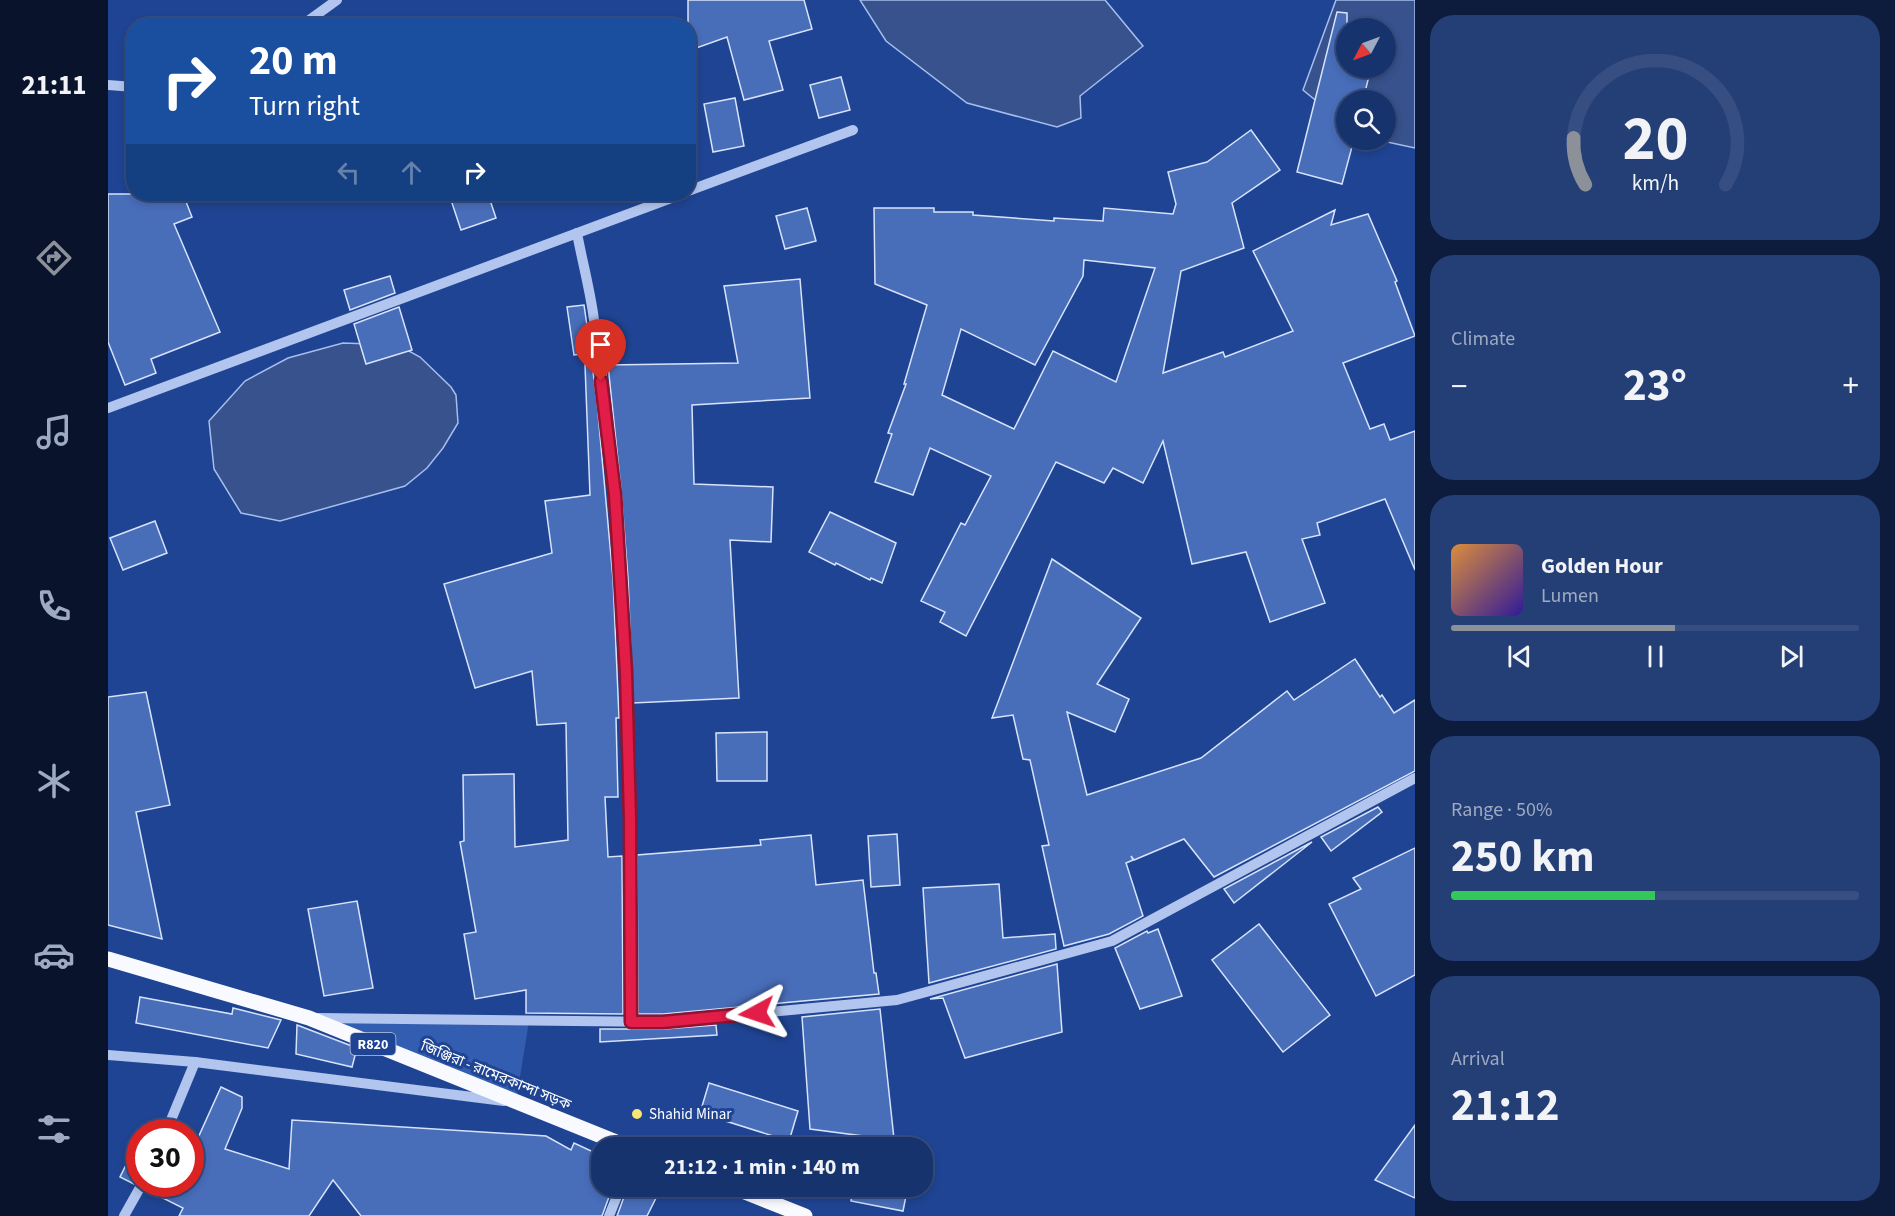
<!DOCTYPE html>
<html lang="en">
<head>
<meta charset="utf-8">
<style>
	body { margin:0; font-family:"Source Sans 3","Noto Sans Bengali",sans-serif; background:#243f76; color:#f1f3f6; height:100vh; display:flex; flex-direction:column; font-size:22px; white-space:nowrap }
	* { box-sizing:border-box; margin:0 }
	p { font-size:20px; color:#9eaac2 }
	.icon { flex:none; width:33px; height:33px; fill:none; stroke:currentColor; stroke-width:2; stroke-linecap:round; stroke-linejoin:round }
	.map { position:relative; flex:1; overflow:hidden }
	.drawer { display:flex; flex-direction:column; gap:15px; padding:15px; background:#0d1c3c; width:480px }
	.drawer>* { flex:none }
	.hud { position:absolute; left:18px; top:18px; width:570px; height:183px; border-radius:24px; box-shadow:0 3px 9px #0003,0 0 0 2px #364e81; background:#1a4fa0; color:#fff; overflow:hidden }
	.needle { width:39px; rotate:229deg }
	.controls { position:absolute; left:1228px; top:18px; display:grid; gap:12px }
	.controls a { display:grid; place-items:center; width:60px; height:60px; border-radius:50%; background:#17336e; box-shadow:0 3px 9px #0003,0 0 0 2px #364e81; font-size:30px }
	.speed { position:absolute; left:18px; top:1119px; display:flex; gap:12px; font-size:30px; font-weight:700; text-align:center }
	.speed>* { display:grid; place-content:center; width:78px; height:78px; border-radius:50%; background:#17336e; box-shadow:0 3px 9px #0003,0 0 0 2px #364e81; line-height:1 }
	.speed .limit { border:9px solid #d22; background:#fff; color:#111 }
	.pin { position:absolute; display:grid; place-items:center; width:51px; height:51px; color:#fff; margin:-62px -26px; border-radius:50% 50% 50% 0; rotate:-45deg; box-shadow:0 0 6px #0007 }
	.pin .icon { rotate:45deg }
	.me { position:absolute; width:66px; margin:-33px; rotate:265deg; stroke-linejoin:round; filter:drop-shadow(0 0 4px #0008) }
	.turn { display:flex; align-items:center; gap:21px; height:126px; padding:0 24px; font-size:27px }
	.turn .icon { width:78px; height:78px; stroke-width:2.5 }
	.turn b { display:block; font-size:42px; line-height:51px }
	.lanes { display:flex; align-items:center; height:57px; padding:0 24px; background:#0003; justify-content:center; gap:30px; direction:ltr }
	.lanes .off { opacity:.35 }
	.big { font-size:45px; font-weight:700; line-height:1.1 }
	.drawer .card { flex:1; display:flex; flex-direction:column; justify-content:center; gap:9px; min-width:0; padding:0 21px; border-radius:24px; background:#243f76 }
	.drawer .dial { align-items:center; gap:0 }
	.dial svg { height:156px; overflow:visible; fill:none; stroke:#364e81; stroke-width:7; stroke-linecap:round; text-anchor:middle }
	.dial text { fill:#f1f3f6; stroke:none }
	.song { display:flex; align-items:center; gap:18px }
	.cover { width:72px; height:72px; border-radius:9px; background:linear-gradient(135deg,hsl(30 70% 55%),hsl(250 70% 35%)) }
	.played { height:6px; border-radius:3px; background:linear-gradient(90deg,#8c9099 55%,#364e81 55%) }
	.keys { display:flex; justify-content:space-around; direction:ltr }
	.heat { display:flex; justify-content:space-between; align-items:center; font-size:33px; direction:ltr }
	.charge { height:9px; border-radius:4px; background:linear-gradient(90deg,#34c759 50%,#364e81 0) }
	.trip { position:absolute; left:483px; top:1137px; width:342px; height:60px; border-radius:24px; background:#17336e; box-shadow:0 3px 9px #0003,0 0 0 2px #364e81; font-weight:700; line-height:60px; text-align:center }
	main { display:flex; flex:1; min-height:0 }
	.menu { display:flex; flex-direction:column; width:108px; justify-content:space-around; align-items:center; background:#09142c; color:#9eaac2 }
	.menu .icon { width:42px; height:42px }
	.menu .selected { color:#8c9099 }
	.menu b { font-size:27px; color:#f1f3f6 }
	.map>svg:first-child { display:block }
</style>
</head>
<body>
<main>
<nav class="menu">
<b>21:11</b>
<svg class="icon selected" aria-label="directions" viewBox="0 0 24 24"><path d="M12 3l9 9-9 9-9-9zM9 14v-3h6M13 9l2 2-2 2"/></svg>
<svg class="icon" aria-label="music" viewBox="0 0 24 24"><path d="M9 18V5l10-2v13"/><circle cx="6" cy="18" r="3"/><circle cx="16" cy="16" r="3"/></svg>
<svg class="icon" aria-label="phone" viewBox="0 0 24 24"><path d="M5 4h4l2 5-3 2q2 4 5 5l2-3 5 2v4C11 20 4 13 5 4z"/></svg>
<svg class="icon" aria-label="climate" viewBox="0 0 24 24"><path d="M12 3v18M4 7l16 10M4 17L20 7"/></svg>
<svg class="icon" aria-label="car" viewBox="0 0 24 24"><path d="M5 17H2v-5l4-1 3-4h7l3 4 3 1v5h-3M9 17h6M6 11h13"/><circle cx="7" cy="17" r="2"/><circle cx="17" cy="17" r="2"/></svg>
<svg class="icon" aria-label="filters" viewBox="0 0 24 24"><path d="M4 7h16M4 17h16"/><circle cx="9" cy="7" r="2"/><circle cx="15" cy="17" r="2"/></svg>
</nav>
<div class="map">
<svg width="1307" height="1216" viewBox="0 0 1307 1216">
	<rect width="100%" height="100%" fill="#1f4493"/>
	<polygon fill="#335db1" points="201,1018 421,1021 408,1102"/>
	<g fill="#37528c" stroke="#a5beef" stroke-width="1.5" fill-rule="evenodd">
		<polygon points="752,0 997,0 1035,46 972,96 973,118 949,127 859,103 778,41"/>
		<path d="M1228 0H1307V148L1270 140H1278V100H1239V126L1195 90ZM1239 28H1278V68H1239Z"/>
		<polygon points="235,343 290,345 312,357 343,387 348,395 350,423 335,448 319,468 297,486 172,521 133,513 106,469 101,421 137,381 180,358"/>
	</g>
	<g fill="#486db9" stroke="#d7e3fa" stroke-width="1.5" fill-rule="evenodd">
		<polygon points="580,0 696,0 704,29 661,41 675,90 636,100 619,37 580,51"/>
		<polygon points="1229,12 1239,13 1239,68 1263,68 1255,100 1239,100 1239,140 1245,140 1245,143 1234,184 1189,172"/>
		<polygon points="733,77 742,110 711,118 702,85"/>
		<polygon points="627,98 636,146 605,152 596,104"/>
		<path d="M1143 130 1172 170 1124 203 1136 248 1073 271 1055 373 1115 352 1117 357 1185 331 1145 251 1227 210 1223 225 1260 214 1289 281 1287 282 1307 336 1235 363 1262 429 1276 424 1282 440 1307 431V570L1277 499 1209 523 1212 535 1194 539 1217 603 1162 622 1138 552 1084 564 1055 441 1035 483 1005 468 996 483 948 462 858 636 832 622 837 612 813 601 853 523 857 525 883 476 822 448 805 495 767 482 784 434 780 433 798 384H796L819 305 767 284 766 208H826V212H865V215L946 221V218L995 221 996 208 1065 214 1068 204 1060 172 1099 162ZM976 260 1047 268 1008 382 945 351 906 429 834 395 853 329 927 365 975 276Z"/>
		<polygon points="0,194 75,194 84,217 66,224 112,332 43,359 48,373 17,385 0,342"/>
		<polygon points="341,194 380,194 388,218 353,230"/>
		<polygon points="699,208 708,241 677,249 668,216"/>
		<polygon points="282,276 287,293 242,310 236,290"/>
		<polygon points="692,279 702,398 584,405 586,484 665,487 663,542 622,540 631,698 525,703 520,578 513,489 500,365 630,363 616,286"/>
		<polygon points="476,305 483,353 466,355 459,307"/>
		<polygon points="291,307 304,350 258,364 246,324"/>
		<polygon points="477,365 484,365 489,402 505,579 511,718 508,718 510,797 497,797 500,857 514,856 515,1014 418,1013 418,990 367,999 356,934 368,932 352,842 356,841 355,775 406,774 407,847 460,840 458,723 429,725 424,671 367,688 336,584 444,553 437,501 482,495"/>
		<polygon points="722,512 788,543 774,583 763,578 762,580 728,563 727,565 701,552"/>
		<polygon points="47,521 59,553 15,570 2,538"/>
		<polygon points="944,559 1033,618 989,684 1021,699 1007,732 959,712 979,795 1093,758 1179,691 1186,700 1247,659 1272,697 1274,695 1286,713 1307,700 1307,771 1106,877 1076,839 1026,860 1023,856 1025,860 1018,863 1035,916 1001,934 956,946 934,846 941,845 922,760 915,759 905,715 884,718"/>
		<polygon points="38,692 62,805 28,812 54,939 0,925 0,697"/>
		<polygon points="659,732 659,781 609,781 608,733"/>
		<polygon points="1270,807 1274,812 1223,851 1213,837"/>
		<polygon points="789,834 792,885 763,887 760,836"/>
		<polygon points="703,835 708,885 755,880 766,973 768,973 771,994 555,1014 530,1014 529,855 653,845 652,840"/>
		<polygon points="1204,842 1126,903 1116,889"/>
		<polygon points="1307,848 1307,975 1268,996 1221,904 1253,889 1245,878"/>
		<polygon points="891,884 895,938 947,934 948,949 821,983 815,888"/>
		<polygon points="249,901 265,988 216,996 200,909"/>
		<polygon points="1151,924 1222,1015 1175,1052 1104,960"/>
		<polygon points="1050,929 1074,996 1032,1009 1007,948 1039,931 1040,933"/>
		<polygon points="949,964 954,1032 857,1058 835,998 822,999"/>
		<polygon points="32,997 124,1014 125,1008 173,1020 160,1048 28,1023"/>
		<polygon points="772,1009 787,1148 753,1148 755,1136 702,1129 694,1017"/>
		<polygon points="189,1025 249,1048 244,1067 188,1054"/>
		<polygon points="608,1025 609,1035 492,1042 492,1029 556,1029"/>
		<polygon points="601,1083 690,1111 681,1141 592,1113"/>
		<polygon points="113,1087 134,1097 134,1108 117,1149 181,1169 184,1120 438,1136 463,1150 466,1143 494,1156 494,1186 505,1186 494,1216 253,1216 225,1180 201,1216 71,1216 75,1208 39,1190 41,1184 82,1184 82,1138 89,1140"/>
		<polygon points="1307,1125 1307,1198 1267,1180"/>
		<polygon points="32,1133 32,1177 26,1184 12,1177 28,1145"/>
		<polygon points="520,1186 554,1186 539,1216 509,1216"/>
		<polygon points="745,1186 800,1186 795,1211 743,1201"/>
	</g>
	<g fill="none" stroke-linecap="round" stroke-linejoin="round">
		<g stroke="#b1c5ee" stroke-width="10">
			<polyline points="193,26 229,0"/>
			<polyline points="0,85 26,87"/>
			<polyline points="580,191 745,130"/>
			<path d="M469 233C474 260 481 286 485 313 521 548 521 785 523 1022"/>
			<polyline points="0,408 574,194"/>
			<polyline points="210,1018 555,1022 789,1000 1004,941 1307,778"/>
			<polyline points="0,1055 87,1062 396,1101"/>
			<polyline points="58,1132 87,1062"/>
			<polyline points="16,1216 34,1184"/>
			<polyline points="501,1216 513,1186"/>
		</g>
		<g stroke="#f8faff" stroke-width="15">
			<polyline points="0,959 201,1018 523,1148"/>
			<polyline points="622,1186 697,1216"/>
		</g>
	</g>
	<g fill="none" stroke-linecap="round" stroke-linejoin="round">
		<defs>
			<polyline id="route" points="493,381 507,495 518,672 522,818 523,1022 555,1022 649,1013"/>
		</defs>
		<use href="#route" stroke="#92132f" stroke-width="15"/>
		<use href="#route" stroke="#e11d48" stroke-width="10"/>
	</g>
	<circle fill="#fce572" stroke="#1f4493" stroke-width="2" cx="529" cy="1114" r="6"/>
	<g text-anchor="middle" stroke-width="6" stroke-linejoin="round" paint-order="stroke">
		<rect fill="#1f4493" stroke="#bcc7df" stroke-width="1.5" x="242.5" y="1033" width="45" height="22" rx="4.5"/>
		<g font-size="14" font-weight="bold" fill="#fff">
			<text x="265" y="1049">R820</text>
		</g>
		<g font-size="15" fill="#fff" stroke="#1f4493">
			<text transform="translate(388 1075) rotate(22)" y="5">জিঞ্জিরা - রামেরকান্দা সড়ক</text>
		</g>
		<g font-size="15" fill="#fff" stroke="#1f4493" text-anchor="start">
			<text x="541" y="1119">Shahid Minar</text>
		</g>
	</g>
</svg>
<div class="controls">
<a><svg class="needle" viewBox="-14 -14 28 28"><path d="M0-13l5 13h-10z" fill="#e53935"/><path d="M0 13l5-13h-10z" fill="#9eaac2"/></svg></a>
<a><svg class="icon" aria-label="search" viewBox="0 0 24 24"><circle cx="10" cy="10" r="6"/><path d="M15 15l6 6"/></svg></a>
</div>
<div class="speed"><div class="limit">30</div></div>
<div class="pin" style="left:493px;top:381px;background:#d93025"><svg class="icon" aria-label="arrive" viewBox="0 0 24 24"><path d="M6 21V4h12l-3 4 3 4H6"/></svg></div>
<svg class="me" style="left:649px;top:1013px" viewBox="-20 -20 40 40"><path d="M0-17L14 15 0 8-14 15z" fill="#e11d48" stroke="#fff" stroke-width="4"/></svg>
<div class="trip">21:12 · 1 min · 140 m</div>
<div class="hud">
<div class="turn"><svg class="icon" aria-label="right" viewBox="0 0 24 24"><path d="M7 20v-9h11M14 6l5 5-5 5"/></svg><div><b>20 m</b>Turn right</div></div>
<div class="lanes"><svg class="icon off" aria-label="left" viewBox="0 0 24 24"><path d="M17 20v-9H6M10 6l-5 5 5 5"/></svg><svg class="icon off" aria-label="ahead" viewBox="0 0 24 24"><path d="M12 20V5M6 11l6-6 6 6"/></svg><svg class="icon" aria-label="right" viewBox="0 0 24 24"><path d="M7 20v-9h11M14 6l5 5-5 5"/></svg></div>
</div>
</div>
<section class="drawer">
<div class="card dial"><svg viewBox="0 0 100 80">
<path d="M14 69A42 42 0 1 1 86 69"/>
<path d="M14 69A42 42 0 0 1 8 45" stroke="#8c9099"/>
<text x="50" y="56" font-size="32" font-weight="700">20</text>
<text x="50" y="72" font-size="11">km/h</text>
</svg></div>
<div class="card"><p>Climate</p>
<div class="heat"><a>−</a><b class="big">23°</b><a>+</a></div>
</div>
<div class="card">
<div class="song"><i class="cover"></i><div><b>Golden Hour</b><p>Lumen</p></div></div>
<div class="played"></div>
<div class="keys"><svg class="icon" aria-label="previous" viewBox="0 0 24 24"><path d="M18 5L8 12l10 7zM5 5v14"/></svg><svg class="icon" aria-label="pause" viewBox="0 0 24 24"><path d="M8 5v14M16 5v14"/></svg><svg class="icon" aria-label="next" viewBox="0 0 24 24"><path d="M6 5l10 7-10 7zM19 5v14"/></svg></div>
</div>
<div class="card"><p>Range · 50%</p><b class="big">250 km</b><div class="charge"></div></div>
<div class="card"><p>Arrival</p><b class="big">21:12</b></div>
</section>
</main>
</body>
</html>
